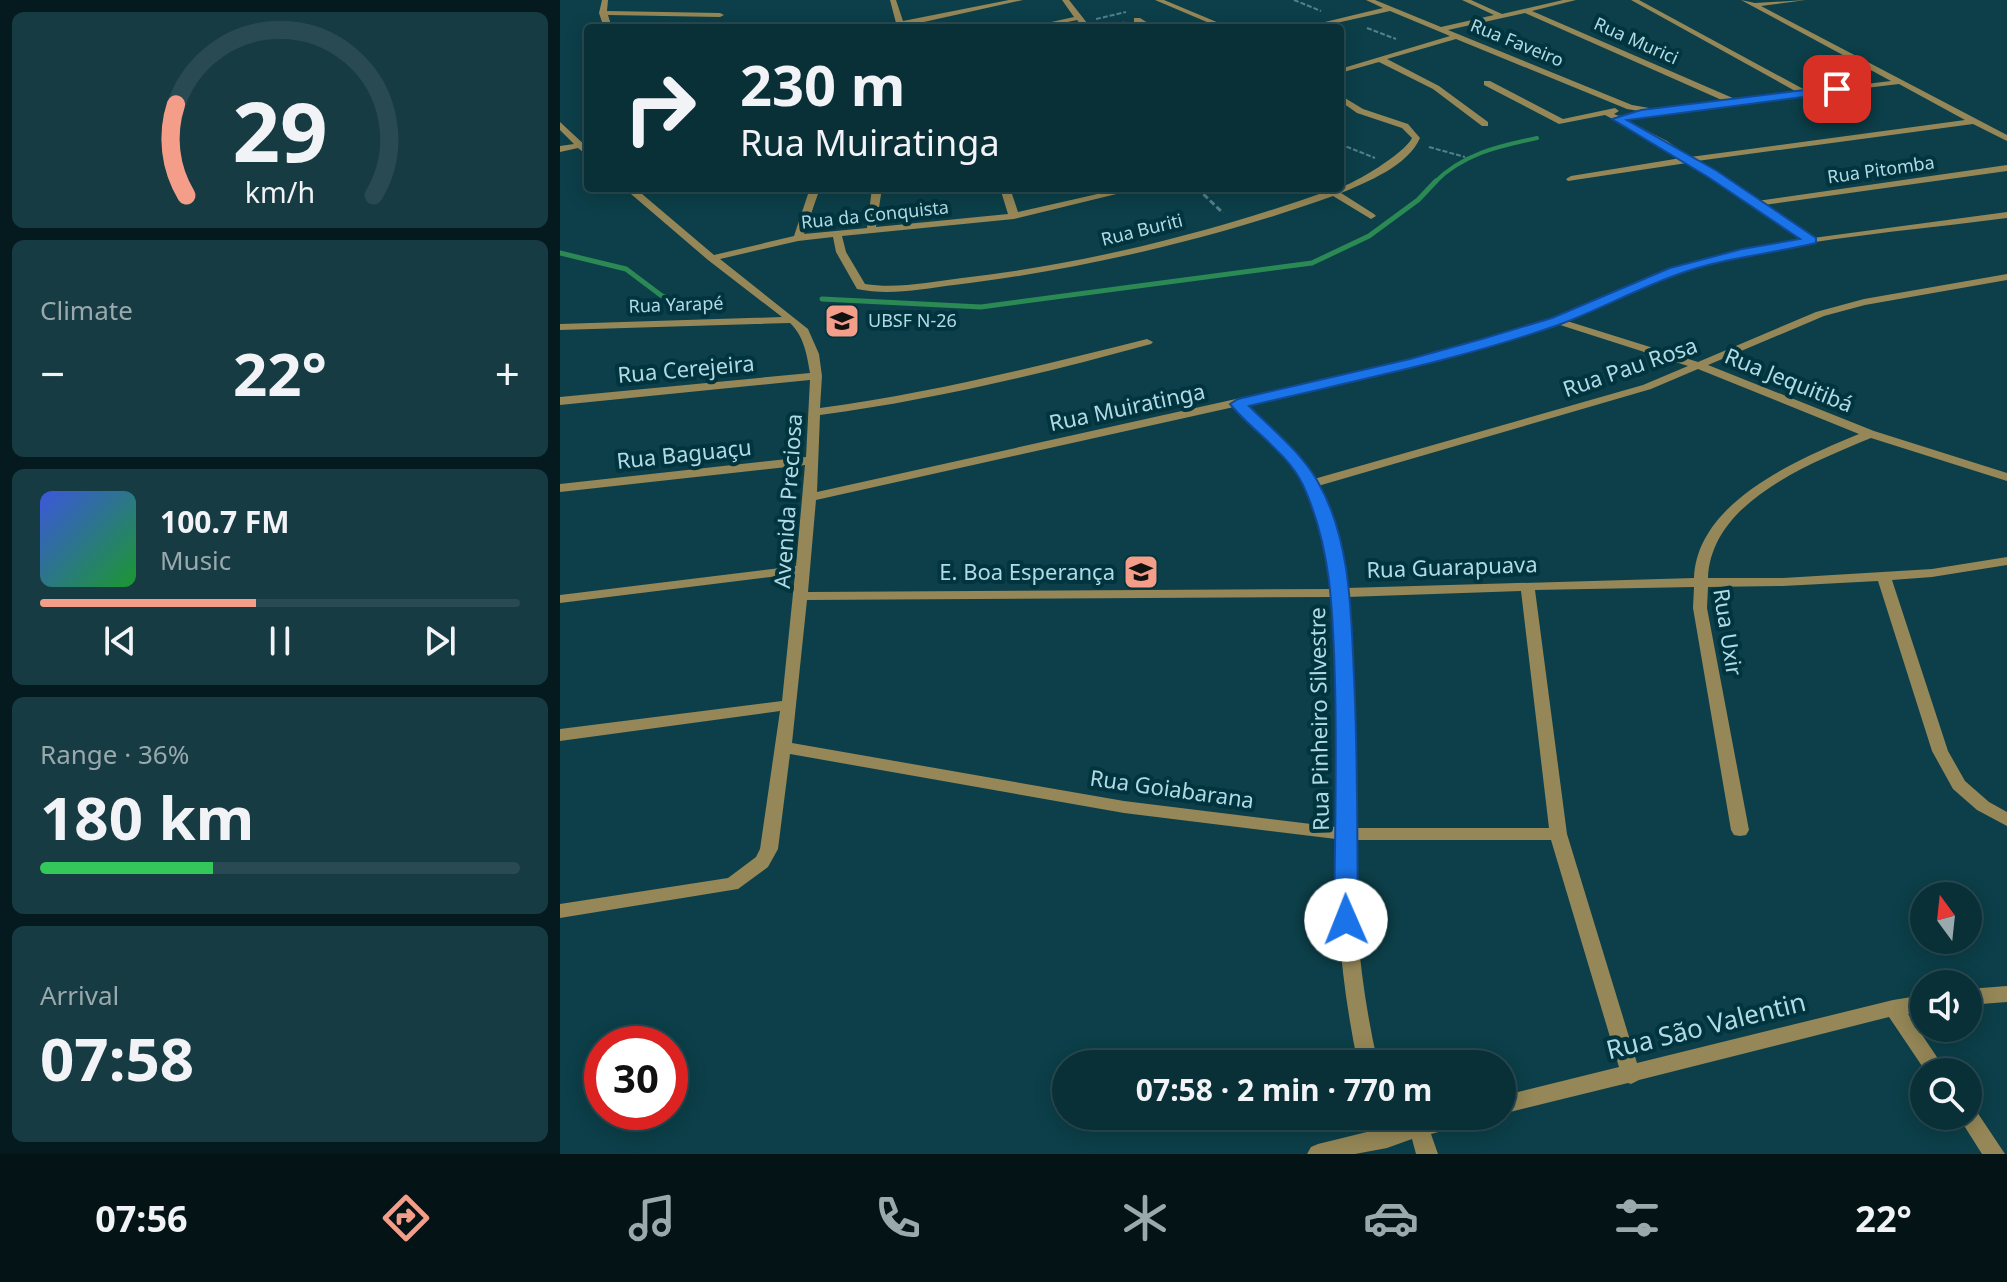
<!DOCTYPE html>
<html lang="en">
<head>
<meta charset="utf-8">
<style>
	body { margin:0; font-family:"Noto Sans",sans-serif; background:#173b42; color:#f1f3f6; height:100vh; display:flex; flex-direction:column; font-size:30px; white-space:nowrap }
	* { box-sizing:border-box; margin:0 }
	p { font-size:26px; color:#99a9ad }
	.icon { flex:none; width:44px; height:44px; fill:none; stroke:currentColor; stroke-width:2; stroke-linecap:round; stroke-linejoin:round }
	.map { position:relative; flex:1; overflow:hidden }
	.side { display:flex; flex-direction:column; gap:12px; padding:12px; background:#051a1e; width:560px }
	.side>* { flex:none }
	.hud { position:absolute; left:24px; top:24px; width:760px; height:168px; border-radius:8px; box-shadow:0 4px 20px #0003,0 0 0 2px #294a52; background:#092f37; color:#f1f3f6; overflow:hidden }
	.needle { width:52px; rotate:345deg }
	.buttons { position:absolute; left:1350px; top:882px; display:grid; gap:16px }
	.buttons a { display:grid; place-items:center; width:72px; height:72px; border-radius:50%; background:#092f37; box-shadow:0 4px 20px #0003,0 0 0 2px #294a52; font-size:40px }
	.speed { position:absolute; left:24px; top:1026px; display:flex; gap:16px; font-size:40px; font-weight:700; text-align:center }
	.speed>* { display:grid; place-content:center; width:104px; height:104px; border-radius:50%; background:#092f37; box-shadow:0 4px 20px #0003,0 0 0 2px #294a52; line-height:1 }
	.speed .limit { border:12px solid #d22; background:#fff; color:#111 }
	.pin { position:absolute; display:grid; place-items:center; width:68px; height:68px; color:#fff; margin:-34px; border-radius:16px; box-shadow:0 4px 12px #0006 }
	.me { position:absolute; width:88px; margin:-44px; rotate:359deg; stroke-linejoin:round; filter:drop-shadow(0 0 6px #0008) }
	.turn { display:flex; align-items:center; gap:28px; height:168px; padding:0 24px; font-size:36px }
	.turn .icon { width:104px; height:104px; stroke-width:2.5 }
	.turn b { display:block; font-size:56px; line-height:68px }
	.big { font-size:60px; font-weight:700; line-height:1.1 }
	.side .tile { flex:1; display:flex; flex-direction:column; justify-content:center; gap:12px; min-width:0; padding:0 28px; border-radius:12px; background:#173b42 }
	.side .dial { align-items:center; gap:0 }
	.dial svg { height:208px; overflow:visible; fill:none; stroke:#294a52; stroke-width:7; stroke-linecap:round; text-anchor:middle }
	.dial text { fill:#f1f3f6; stroke:none }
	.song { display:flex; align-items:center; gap:24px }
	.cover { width:96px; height:96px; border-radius:12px; background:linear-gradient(135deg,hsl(230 70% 55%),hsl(130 70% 35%)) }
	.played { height:8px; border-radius:4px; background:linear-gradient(90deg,#f49e89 45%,#294a52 45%) }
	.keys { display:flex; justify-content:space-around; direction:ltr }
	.heat { display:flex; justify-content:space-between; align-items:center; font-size:44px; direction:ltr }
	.charge { height:12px; border-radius:6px; background:linear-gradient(90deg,#34c759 36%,#294a52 0) }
	.trip { position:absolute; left:492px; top:1050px; width:464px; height:80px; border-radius:40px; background:#092f37; box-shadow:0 4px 20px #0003,0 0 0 2px #294a52; font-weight:700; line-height:80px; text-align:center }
	.menu { display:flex; height:128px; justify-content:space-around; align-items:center; background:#041316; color:#99a9ad }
	.menu .icon { width:56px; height:56px }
	.menu .active { color:#f49e89 }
	.menu b { font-size:36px; color:#f1f3f6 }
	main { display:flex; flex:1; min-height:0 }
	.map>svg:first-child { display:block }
</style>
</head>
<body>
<main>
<section class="side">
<div class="tile dial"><svg viewBox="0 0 100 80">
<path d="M14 69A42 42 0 1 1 86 69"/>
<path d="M14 69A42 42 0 0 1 10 34" stroke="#f49e89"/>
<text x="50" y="56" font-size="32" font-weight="700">29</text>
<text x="50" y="72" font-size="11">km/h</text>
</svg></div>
<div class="tile"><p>Climate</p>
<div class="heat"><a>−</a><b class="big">22°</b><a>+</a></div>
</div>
<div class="tile">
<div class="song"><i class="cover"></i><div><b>100.7 FM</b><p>Music</p></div></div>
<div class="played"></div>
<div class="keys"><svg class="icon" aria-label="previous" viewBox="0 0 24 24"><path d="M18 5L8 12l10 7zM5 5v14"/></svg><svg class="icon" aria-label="pause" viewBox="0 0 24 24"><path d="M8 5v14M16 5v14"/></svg><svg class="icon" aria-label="next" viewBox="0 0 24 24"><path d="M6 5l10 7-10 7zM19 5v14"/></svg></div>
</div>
<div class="tile"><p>Range · 36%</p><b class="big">180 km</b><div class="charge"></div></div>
<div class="tile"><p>Arrival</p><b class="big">07:58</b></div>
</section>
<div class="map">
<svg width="1447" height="1154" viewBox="0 0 1447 1154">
	<rect width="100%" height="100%" fill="#0c3f49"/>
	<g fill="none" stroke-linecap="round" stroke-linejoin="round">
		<path stroke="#2b8954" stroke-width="4" d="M874 183C902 154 939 146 977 138"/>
		<g stroke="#2b8954" stroke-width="5">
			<polyline points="0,253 66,269 102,296 132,304"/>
			<polyline points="262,299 421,307 752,263 809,236 858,200 876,181"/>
		</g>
		<g stroke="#52818b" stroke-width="2" stroke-dasharray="5 2" stroke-linecap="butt">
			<polyline points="734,0 761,11"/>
			<polyline points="536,19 566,12"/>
			<polyline points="539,28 566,22"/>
			<polyline points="807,28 836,39"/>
			<polyline points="780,144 815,158"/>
			<polyline points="869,147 905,157"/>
		</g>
		<polyline stroke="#52818b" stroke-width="3" stroke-dasharray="6 3" stroke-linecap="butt" points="637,188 663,213"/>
		<g fill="#958757" fill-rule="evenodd">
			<polygon points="42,0 48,0 47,11 160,13 164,15 160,17 48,15 52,28 44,28 39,13"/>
			<polygon points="330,0 336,0 343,21 449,0 463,0 337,28 325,28 336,23"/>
			<polygon points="502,0 509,0 531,28 523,28 517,20 479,28 464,28 514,17"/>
			<polygon points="595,0 604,0 671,28 661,28"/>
			<path d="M806 0H815L881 27 934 15 902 0H911L942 14 1003 0H1016L972 11 1175 99 1237 92 1071 0H1079L1247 91 1331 81 1181 0 1195 3 1246 0 1201 6 1447 135V141L1413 124 1137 161 1197 201 1447 165V171L1204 205 1253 238 1447 212V218C1334 233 1211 240 1102 278 1070 289 1038 307 1007 321L1138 362 1256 312 1304 299 1447 274V280L1305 305 1264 316 1148 365 1314 431 1447 473V481L1311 438C1251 463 1151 501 1148 578H1223L1372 569 1447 557V565L1372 577 1332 580 1388 751 1405 781 1429 802 1447 812V826L1417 810 1393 789 1372 751 1318 581 1223 586 1148 587 1147 608 1189 830 1186 835 1180 836 1174 835 1171 830 1133 608 1134 587 975 590 1007 834 1077 1063 1333 1000 1364 995V1011L1348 1014 1387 1072H1366L1329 1017 1079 1080 1071 1084 1068 1083 942 1114V1096L1059 1067 991 840H794C794 916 801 990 818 1064H798C782 989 776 916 776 839L564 813 230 754 218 849 208 867 178 889 0 918V904L168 878 196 857 200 849 220 711 0 741V729L222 701 235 574 0 603V595L236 566 245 465 0 492V484L246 457 250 380 0 405V397L250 373C247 355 244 336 230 323L0 330V324L222 317 148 260 64 188H75L154 255 234 236 250 188H260L244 234 307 228 312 188H322L316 227 448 214 440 188H450L458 212 564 188H581L454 219 282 236 286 252 305 284C337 289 370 282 402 278 525 264 648 233 765 192L767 188C771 188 775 189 779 188 795 183 844 154 852 138L842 128 797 113 780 101V95L803 109 848 124 860 138C848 166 807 182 781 193L814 214 816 216 811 219 773 196C654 239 519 270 394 285 362 289 329 296 297 289L276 252 273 237 238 241 160 259 248 329 259 354 262 376 260 408C371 393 479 366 587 339L593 342 591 344C482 374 372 400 260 415L257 492 852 360 993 319 1094 274 1182 250 1242 240 1127 163 1008 181 1006 179 1011 176 1121 158 1101 145 1045 115 999 124 924 85V81H930L1003 119 1055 108 1059 111 1054 114 1059 116 1079 111 1067 109 896 39 827 59 879 86 928 122V126H922L873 89 819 62 780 73V69L890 36 830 11 754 28H740L823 8ZM965 13 1164 101 1095 109 1072 105 888 30ZM1339 84 1405 120 1130 157 1107 141 1066 120 1081 115ZM997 324 1128 366 1083 385 754 479 732 448 685 404 858 365ZM1138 369 1299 434C1239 459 1137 501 1134 578L786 588 774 529 758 486 1091 389ZM674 407C694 424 715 442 732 464 758 499 767 546 772 589L248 592 256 500ZM961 591 989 828H793V719L787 597ZM773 597 777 719 776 827 564 801 232 743 247 600Z"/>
			<polygon points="574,18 580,18 596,28 587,28 574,22"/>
			<polygon points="0,122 28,148 28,156 18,148 0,152 0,146 14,144 0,130"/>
			<polygon points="1447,986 1447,1002 1408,1005 1408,989"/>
			<polygon points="1408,1107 1415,1109 1445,1154 1422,1154 1398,1116 1408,1116"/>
			<polygon points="812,1116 832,1116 834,1125 869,1116 915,1116 912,1123 871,1134 878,1154 856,1154 852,1139 827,1148 795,1154 747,1154 751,1147 758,1144 815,1130"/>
		</g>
	</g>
	<path fill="#1a73e8" stroke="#114b97" stroke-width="2" d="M1277 86 1282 89 1280 92 1067 120 1157 171 1256 238V243C1210 254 1163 258 1119 274 1079 288 1041 309 1001 324 900 360 793 381 689 406 713 430 741 452 758 482 791 540 791 612 794 677 798 758 797 839 798 920L794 926 786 929 778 926 774 920C775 841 777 761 775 682 773 615 772 548 743 485 727 452 693 432 670 404L678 399 850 359 922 339 992 318 1110 268 1182 249 1240 239 1148 177 1052 119 1081 110Z"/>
	<defs>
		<symbol id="school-square" viewBox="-11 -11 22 22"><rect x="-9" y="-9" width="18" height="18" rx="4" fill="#f49e89" stroke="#00343e"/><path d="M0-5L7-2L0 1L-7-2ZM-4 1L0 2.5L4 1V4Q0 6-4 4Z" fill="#111"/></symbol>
	</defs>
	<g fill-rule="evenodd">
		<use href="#school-square" x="262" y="301" width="40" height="40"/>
		<use href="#school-square" x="561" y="552" width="40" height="40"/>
	</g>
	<g text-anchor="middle" stroke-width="8" stroke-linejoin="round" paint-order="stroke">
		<g font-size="18" fill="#b2dae4" stroke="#00343e">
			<text transform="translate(1076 41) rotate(24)" y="6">Rua Murici</text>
			<text transform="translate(957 43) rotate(22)" y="6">Rua Faveiro</text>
			<text transform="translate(1321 170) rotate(-8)" y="6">Rua Pitomba</text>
			<text transform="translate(315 215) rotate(-6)" y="6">Rua da Conquista</text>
			<text transform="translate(582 230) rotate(-14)" y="6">Rua Buriti</text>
			<text transform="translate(116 305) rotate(-2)" y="6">Rua Yarapé</text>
		</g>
		<g font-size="18" fill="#b2dae4" stroke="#00343e" text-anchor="start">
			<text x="308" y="327">UBSF N-26</text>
		</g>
		<g font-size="22" fill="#b2dae4" stroke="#00343e">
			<text transform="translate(1070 367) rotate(-19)" y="8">Rua Pau Rosa</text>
			<text transform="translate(126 369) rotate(-5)" y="8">Rua Cerejeira</text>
			<text transform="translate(1229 380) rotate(22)" y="8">Rua Jequitibá</text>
			<text transform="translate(567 407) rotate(-12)" y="8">Rua Muiratinga</text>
			<text transform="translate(124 454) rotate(-6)" y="8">Rua Baguaçu</text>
			<text transform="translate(228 501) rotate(-86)" y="8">Avenida Preciosa</text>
			<text transform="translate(892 567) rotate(-2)" y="8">Rua Guarapuava</text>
			<text transform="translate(1168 632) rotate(81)" y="8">Rua Uxir</text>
			<text transform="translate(759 719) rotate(-91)" y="8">Rua Pinheiro Silvestre</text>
			<text transform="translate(612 789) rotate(8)" y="8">Rua Goiabarana</text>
		</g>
		<g font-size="22" fill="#b2dae4" stroke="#00343e" text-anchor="end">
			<text x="555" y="580">E. Boa Esperança</text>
		</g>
		<g font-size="26" fill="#b2dae4" stroke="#00343e">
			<text transform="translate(1146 1026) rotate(-14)" y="9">Rua São Valentin</text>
		</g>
	</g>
</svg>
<div class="buttons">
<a><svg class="needle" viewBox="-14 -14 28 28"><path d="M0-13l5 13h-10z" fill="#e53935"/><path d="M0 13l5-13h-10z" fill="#99a9ad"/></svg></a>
<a><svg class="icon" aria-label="sound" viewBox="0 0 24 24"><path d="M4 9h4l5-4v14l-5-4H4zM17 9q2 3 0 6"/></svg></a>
<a><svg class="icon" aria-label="search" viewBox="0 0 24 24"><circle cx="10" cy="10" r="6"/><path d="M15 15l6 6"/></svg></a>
</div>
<div class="speed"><div class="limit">30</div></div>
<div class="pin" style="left:1277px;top:89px;background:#d93025"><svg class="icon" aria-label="arrive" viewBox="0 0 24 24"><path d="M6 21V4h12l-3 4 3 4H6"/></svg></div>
<svg class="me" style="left:786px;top:920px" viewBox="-20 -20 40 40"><circle r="19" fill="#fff"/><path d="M0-13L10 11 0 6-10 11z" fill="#1a73e8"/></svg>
<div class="trip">07:58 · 2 min · 770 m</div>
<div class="hud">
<div class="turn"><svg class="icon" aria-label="right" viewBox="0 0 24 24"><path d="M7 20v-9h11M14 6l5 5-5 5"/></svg><div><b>230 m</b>Rua Muiratinga</div></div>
</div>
</div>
</main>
<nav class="menu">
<b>07:56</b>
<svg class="icon active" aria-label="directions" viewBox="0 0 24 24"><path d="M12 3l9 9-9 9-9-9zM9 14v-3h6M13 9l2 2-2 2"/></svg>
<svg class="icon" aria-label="music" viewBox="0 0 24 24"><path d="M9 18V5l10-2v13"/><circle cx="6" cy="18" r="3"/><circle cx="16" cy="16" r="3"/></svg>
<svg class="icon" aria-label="phone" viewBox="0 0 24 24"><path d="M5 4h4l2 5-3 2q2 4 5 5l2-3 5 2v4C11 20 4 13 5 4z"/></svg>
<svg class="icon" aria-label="climate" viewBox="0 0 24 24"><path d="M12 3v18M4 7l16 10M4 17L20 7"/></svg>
<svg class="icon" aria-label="car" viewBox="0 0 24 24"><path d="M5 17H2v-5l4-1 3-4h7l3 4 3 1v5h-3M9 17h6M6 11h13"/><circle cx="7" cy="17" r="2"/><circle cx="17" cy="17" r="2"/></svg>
<svg class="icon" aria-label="filters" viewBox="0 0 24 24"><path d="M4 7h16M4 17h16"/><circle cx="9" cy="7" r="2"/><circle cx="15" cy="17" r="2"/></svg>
<b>22°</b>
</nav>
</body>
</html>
